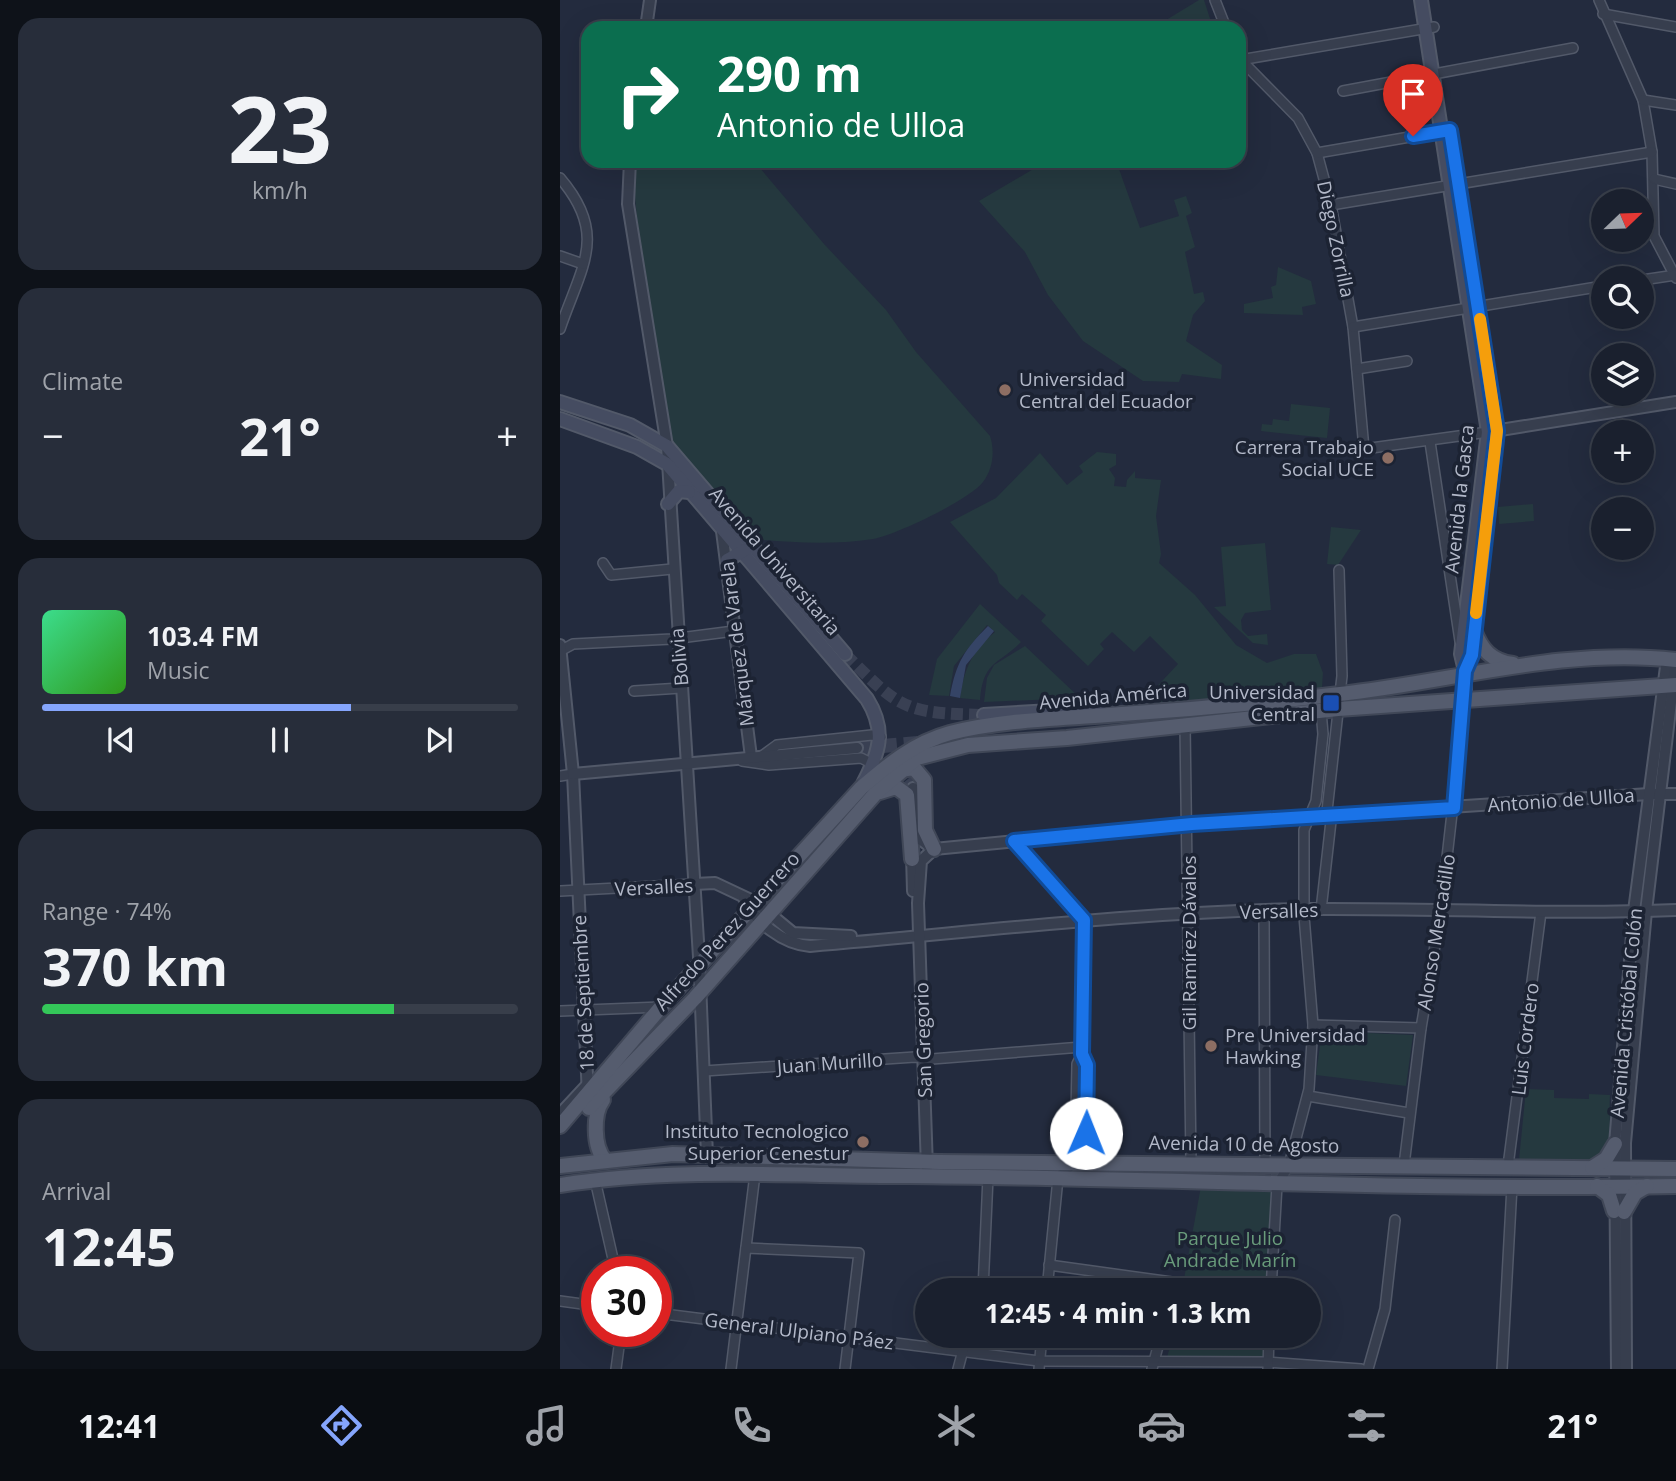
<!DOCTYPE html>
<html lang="en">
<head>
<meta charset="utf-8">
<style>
	body { margin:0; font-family:"Open Sans",sans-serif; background:#272d3a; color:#f1f3f6; height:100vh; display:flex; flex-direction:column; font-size:26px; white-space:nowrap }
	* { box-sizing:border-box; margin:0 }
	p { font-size:23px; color:#9fa3aa }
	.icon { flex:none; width:38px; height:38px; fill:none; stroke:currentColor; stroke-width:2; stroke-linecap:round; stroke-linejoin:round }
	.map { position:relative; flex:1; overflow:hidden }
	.drawer { display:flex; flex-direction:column; gap:18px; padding:18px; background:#0e1219; width:560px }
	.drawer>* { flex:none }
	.hud { position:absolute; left:21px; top:21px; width:665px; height:147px; border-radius:21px; box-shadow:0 7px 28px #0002,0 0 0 2px #383e4a; background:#0b6e4f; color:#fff; overflow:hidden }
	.needle { width:46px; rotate:67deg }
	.buttons { position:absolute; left:1031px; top:189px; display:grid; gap:14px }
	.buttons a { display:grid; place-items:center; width:63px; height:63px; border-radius:50%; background:#1a202e; box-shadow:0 7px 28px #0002,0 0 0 2px #383e4a; font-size:35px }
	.speed { position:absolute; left:21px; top:1256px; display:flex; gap:14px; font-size:35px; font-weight:700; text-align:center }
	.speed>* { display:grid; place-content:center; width:91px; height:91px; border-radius:50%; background:#1a202e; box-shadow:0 7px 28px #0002,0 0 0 2px #383e4a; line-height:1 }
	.speed .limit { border:10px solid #d22; background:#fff; color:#111 }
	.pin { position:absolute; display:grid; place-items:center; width:60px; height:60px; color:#fff; margin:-72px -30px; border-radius:50% 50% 50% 0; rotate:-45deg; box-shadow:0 0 7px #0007 }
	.pin .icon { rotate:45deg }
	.me { position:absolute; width:77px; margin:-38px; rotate:1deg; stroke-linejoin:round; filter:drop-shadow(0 0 5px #0008) }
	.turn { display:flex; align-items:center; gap:24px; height:147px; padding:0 21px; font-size:32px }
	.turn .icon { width:91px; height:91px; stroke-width:2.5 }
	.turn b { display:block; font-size:49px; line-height:60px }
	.big { font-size:52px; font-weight:700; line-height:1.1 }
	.drawer .widget { flex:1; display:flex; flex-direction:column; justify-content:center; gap:10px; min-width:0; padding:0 24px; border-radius:21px; background:#272d3a }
	.drawer .dial { align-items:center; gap:0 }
	.dial b { font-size:91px; line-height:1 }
	.song { display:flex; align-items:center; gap:21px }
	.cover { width:84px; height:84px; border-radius:10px; background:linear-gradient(135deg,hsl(150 70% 55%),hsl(110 70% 35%)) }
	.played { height:7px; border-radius:4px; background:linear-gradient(90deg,#85a5fc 65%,#383e4a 65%) }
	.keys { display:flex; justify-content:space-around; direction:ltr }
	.heat { display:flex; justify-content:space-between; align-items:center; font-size:38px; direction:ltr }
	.charge { height:10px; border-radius:5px; background:linear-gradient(90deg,#34c759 74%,#383e4a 0) }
	.trip { position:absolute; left:355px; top:1278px; width:406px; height:70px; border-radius:35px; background:#1a202e; box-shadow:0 7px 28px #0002,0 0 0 2px #383e4a; font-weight:700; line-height:70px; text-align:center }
	.tab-bar { display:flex; height:112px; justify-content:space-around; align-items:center; background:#0a0d12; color:#9fa3aa }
	.tab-bar .icon { width:49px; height:49px }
	.tab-bar .on { color:#85a5fc }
	.tab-bar b { font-size:32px; color:#f1f3f6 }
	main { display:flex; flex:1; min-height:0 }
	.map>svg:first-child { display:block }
</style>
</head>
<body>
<main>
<section class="drawer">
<div class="widget dial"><b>23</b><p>km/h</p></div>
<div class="widget"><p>Climate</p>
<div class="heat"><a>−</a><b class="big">21°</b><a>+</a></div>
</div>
<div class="widget">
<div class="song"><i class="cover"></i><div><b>103.4 FM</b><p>Music</p></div></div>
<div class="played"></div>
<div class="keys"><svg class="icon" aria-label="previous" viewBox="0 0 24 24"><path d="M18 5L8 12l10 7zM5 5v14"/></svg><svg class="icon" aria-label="pause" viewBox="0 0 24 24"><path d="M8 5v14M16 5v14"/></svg><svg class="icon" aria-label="next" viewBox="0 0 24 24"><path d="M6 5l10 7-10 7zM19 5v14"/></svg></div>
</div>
<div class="widget"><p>Range · 74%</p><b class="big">370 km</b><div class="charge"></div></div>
<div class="widget"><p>Arrival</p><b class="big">12:45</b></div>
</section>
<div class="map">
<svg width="1116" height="1369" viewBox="0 0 1116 1369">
	<rect width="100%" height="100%" fill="#232b3e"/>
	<g fill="#25393f">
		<polygon points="639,0 644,0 653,28 593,28"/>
		<path d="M72 161H194L264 244 326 310 356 352 430 436C435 451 433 469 423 482 409 500 336 535 313 539 273 545 233 543 193 539L117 450 109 434 77 219Z"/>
		<polygon points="487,161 549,161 547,168 559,169 580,228 619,216 614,200 626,196 632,213 626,216 635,247 625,252 634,294 643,292 645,301 633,315 626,341 662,365 661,379 622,374 619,382 583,381 523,341 488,295 465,252 419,201"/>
		<polygon points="718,267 751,281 756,304 742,307 743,315 684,313 684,304 713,298 711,287 716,285"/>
		<polygon points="731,404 770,408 767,438 701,431 702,424 712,425 713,419 729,421"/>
		<polygon points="537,452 556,454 556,465 549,469 555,478 554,486 566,487 567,480 575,471 575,478 601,480 596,516 601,554 599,563 635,595 676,645 707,663 734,654 756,654 763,673 762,687 705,697 602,705 589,695 618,664 590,636 574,652 552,632 540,644 544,649 528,666 481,621 486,615 462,594 457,600 439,583 437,575 390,522 436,498 480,453 507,485 523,472 519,466"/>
		<polygon points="973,504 974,521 939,524 938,507"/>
		<polygon points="771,527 801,530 778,565 767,564"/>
		<polygon points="705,543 711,610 685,613 681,620 682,630 688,636 707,634 708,645 693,643 654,607 666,606 661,547"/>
		<path d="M420 604 461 642C438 665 423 661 420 700L400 698C404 669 412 651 435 632L427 625 394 666 389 696 369 695 377 659Z"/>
		<polygon points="465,646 520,698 424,702 427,678 434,665"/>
		<polygon points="762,1031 853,1035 846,1086 756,1075"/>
		<path d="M966 1089 994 1090V1098L1029 1099V1094L1050 1095C1049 1109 1051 1126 1049 1140 1043 1173 984 1161 959 1160Z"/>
		<polygon points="641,1186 712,1191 707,1290 622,1290"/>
		<polygon points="614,1335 704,1335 703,1362 607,1357"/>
	</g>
	<path fill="#354466" d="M428 626 434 631 406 665 400 698 390 696C396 663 404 650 428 626Z"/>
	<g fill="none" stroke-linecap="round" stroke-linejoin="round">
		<polyline stroke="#394053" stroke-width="10" stroke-dasharray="10 5" stroke-linecap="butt" points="297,748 336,768 353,788"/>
		<path stroke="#394053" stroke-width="12" stroke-dasharray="12 6" stroke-linecap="butt" d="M285 654C341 710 345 713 424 715"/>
		<polyline stroke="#394053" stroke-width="14" stroke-dasharray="14 7" stroke-linecap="butt" points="302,748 422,737"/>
		<defs>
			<g id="minor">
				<polyline points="655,0 666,28"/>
				<polyline points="1039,0 1083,100 1092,152 1094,236 1116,278"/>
				<polyline points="1043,14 1116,27"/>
				<polyline points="679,58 738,118 757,153 771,205 793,327 804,449 928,432"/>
				<polyline points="680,60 874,27"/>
				<polyline points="783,91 1013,48"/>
				<polyline points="1083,100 1116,105"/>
				<polyline points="757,153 890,130"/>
				<path d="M0 178C49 235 21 267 0 329"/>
				<polyline points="1094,179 1116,184"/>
				<polyline points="771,205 1092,152"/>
				<polyline points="0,256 23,264"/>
				<polyline points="1082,280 1116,275"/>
				<polyline points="793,327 1043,286"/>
				<polyline points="797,369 847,361"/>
				<polyline points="870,442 900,641"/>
				<polyline points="43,563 51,575 112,569"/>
				<polyline points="2,650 13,644 112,639 174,631"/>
				<polyline points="74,691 121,688"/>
				<polyline points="625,725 631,1162"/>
				<polyline points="202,756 217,745 312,735 321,737"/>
				<polyline points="182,761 209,765 301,758 309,762 310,769"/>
				<polyline points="0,776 13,774"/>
				<polyline points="454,841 522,916 525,925 522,1054 517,1064 515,1162 498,1178 487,1290"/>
				<polyline points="0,891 134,884"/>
				<polyline points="761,910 771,821 767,811 782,676 779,570"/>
				<polyline points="704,912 705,1163"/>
				<polyline points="0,1011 101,1007"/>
				<polyline points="753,1025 861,1028"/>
				<polyline points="522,1054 527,1065 526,1162"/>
				<polyline points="144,1071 355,1057 372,1059 522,1047"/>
				<polyline points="748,1096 849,1113"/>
				<polyline points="844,1165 861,1028 881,910 905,699"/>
				<polyline points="948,1166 981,912"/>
				<polyline points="35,1180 56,1272"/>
				<polyline points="186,1248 299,1253 285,1369"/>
				<polyline points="489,1265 619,1283 617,1290"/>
				<polyline points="423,1290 428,1177"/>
				<polyline points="711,1290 717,1185 729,1165 749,1089 753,1025 744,916 744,830 756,801 763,734 761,711"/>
				<polyline points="0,1301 37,1306"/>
				<polyline points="96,1313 479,1361 708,1362 801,1369"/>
				<polyline points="56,1369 61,1332"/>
				<polyline points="171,1369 195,1174"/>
				<polyline points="398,1369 407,1335"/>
				<polyline points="479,1369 482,1335"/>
				<polyline points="592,1369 601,1335"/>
				<polyline points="708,1369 709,1335"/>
				<polyline points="808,1369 825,1309 835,1220"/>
				<polyline points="942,1369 952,1186"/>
			</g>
			<g id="tertiary">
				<polyline points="86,28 90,0"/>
				<polyline points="70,161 68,204 107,446 139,957 147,1155"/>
				<polyline points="928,432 1116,402"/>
				<polyline points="162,531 191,757"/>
				<polyline points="0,645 13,774 28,1096"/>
				<polyline points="13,774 297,748"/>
				<polyline points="353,788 356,828"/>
				<polyline points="357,824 361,840 374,849 632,824 1089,794 1116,794"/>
				<polyline points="352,855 353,891"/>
				<polyline points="134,884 155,883 191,900"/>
				<path d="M184 898C195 922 223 944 250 946 417 932 583 911 751 909 873 908 994 915 1116 910"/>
				<polyline points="204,909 233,933 291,936"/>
				<polyline points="0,1114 27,1085"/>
				<polyline points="367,1168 358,903 361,861 374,849"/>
				<polyline points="1057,1369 1055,1144 1074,911 1107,659"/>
				<polyline points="1066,1369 1065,1143 1086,911 1116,660"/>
			</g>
			<g id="secondary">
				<polyline points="861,0 928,432 901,654 905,671 905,699"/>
				<polyline points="912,270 934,414"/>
				<polyline points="0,402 70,425 107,446 285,654"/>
				<path d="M0 419 77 447 107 464 307 699C327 731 319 753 303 784"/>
				<polyline points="108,504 119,491 129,492"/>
				<polyline points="167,560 185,550"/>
				<polyline points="906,670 912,655 932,470"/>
				<polyline points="424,715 526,709 542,713"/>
			</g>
			<g id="primary">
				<path d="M914 630C921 649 931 661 953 664"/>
				<polyline points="340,770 354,768 364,780 365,830 374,849"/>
				<polyline points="320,792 336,787 347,795 352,859"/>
				<path d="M43 1100C33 1113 33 1147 45 1160"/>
				<polyline points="29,1108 135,998 315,794 357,758 408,745 507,738 778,709 1116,685"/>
				<path d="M0 1126 101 1007 301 788C329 764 354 743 390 733 441 720 496 719 548 715 625 710 703 703 780 694 891 682 1003 647 1116 660"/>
				<polyline points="0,1166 113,1154 379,1162 1116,1169"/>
				<polyline points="1032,1168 1046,1159 1055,1144"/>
				<path d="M0 1185C115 1167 232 1176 347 1176 604 1178 860 1191 1116 1186"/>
				<polyline points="1037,1186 1049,1195 1054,1211"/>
				<polyline points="1064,1212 1075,1193 1087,1186"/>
			</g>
		</defs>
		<use href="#minor" stroke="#525969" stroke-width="12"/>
		<use href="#tertiary" stroke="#525969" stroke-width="14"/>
		<use href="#secondary" stroke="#525969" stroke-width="16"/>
		<use href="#primary" stroke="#404757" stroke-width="18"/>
		<use href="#minor" stroke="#373e4e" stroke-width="9"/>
		<use href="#tertiary" stroke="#373e4e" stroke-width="10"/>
		<use href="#secondary" stroke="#454c61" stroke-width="12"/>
		<use href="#primary" stroke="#555c6e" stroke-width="14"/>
	</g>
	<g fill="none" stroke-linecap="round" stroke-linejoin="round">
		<defs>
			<polyline id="route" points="526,1133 527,1065 522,1054 524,920 454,841 632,824 894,808 905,671 912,655 937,431 890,130 853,136"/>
		</defs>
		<use href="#route" stroke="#114b97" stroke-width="18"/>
		<use href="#route" stroke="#1a73e8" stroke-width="12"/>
		<polyline stroke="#f59e0b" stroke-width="12" points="916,613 937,431 920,319"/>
	</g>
	<g fill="#8d6e63" stroke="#1c2333" stroke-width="2.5">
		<circle cx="445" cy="390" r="7"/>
		<circle cx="828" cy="458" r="7"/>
		<circle cx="651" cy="1046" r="7"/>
		<circle cx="303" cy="1142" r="7"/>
	</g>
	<rect fill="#1a4fb4" stroke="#1c2333" stroke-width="2.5" x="762" y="694" width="18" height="18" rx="3.5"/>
	<g text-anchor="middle" stroke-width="7" stroke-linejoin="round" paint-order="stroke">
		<g font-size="19" fill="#b3b9c9" stroke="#1c2333">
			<text transform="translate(776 239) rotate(78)" y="7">Diego Zorrilla</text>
			<text transform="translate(899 499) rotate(-84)" y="7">Avenida la Gasca</text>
			<text transform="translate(215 561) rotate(49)" y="7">Avenida Universitaria</text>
			<text transform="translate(177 644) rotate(-97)" y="7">Márquez de Varela</text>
			<text transform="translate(119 657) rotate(-95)" y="7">Bolivia</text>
			<text transform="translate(553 696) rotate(-5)" y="7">Avenida América</text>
			<text transform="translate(1001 800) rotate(-4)" y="7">Antonio de Ulloa</text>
			<text transform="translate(94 887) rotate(-3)" y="7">Versalles</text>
			<text transform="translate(719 911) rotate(-2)" y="7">Versalles</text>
			<text transform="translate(167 931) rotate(-48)" y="7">Alfredo Perez Guerrero</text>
			<text transform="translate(876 932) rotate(-81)" y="7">Alonso Mercadillo</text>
			<text transform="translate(629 943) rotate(-90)" y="7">Gil Ramírez Dávalos</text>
			<text transform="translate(23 993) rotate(-93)" y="7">18 de Septiembre</text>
			<text transform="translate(1066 1013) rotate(-85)" y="7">Avenida Cristóbal Colón</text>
			<text transform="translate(965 1039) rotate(-83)" y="7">Luis Cordero</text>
			<text transform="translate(363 1040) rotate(-92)" y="7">San Gregorio</text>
			<text transform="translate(270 1063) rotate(-4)" y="7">Juan Murillo</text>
			<text transform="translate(684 1144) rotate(1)" y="7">Avenida 10 de Agosto</text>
			<text transform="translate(239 1331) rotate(7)" y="7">General Ulpiano Páez</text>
		</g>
		<g font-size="19" fill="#b3b9c9" stroke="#1c2333" text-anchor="end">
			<text x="459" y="386" text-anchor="start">Universidad<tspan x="459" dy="22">Central del Ecuador</tspan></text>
			<text x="814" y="454">Carrera Trabajo<tspan x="814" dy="22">Social UCE</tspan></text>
			<text x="755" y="699">Universidad<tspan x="755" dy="22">Central</tspan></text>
			<text x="665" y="1042" text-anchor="start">Pre Universidad<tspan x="665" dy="22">Hawking</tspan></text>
			<text x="289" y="1138">Instituto Tecnologico<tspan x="289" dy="22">Superior Cenestur</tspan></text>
		</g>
		<g font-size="19" fill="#699b7b" stroke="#1c2333">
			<text x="670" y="1245">Parque Julio<tspan x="670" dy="22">Andrade Marín</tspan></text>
		</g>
	</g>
</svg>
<div class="buttons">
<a><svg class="needle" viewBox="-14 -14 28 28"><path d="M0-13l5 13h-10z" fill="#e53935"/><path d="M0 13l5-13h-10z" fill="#9fa3aa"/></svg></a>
<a><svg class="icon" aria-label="search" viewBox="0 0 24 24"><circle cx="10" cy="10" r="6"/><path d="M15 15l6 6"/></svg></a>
<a><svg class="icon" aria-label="layers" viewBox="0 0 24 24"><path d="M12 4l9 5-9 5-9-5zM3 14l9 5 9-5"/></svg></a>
<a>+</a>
<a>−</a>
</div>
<div class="speed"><div class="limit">30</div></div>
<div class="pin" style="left:853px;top:136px;background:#d93025"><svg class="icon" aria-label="arrive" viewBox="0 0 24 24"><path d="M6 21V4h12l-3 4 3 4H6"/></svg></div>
<svg class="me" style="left:526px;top:1133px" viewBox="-20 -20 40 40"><circle r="19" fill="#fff"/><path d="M0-13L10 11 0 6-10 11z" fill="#1a73e8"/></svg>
<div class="trip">12:45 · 4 min · 1.3 km</div>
<div class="hud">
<div class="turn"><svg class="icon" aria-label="right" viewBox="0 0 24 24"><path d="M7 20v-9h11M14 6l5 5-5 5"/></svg><div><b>290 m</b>Antonio de Ulloa</div></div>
</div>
</div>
</main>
<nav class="tab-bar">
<b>12:41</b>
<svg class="icon on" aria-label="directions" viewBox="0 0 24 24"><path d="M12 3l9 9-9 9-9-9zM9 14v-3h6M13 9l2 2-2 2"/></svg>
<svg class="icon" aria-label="music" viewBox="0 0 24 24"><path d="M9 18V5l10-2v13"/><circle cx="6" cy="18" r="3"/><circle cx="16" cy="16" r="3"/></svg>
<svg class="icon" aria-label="phone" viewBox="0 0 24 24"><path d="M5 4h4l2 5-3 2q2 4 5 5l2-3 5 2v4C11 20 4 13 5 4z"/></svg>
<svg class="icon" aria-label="climate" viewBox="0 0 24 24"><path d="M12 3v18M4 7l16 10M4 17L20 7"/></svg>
<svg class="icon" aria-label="car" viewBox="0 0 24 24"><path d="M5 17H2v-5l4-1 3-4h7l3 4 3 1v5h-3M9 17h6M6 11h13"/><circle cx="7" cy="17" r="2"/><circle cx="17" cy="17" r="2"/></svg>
<svg class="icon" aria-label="filters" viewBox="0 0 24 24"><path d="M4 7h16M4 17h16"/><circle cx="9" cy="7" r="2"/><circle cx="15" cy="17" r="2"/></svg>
<b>21°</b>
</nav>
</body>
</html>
